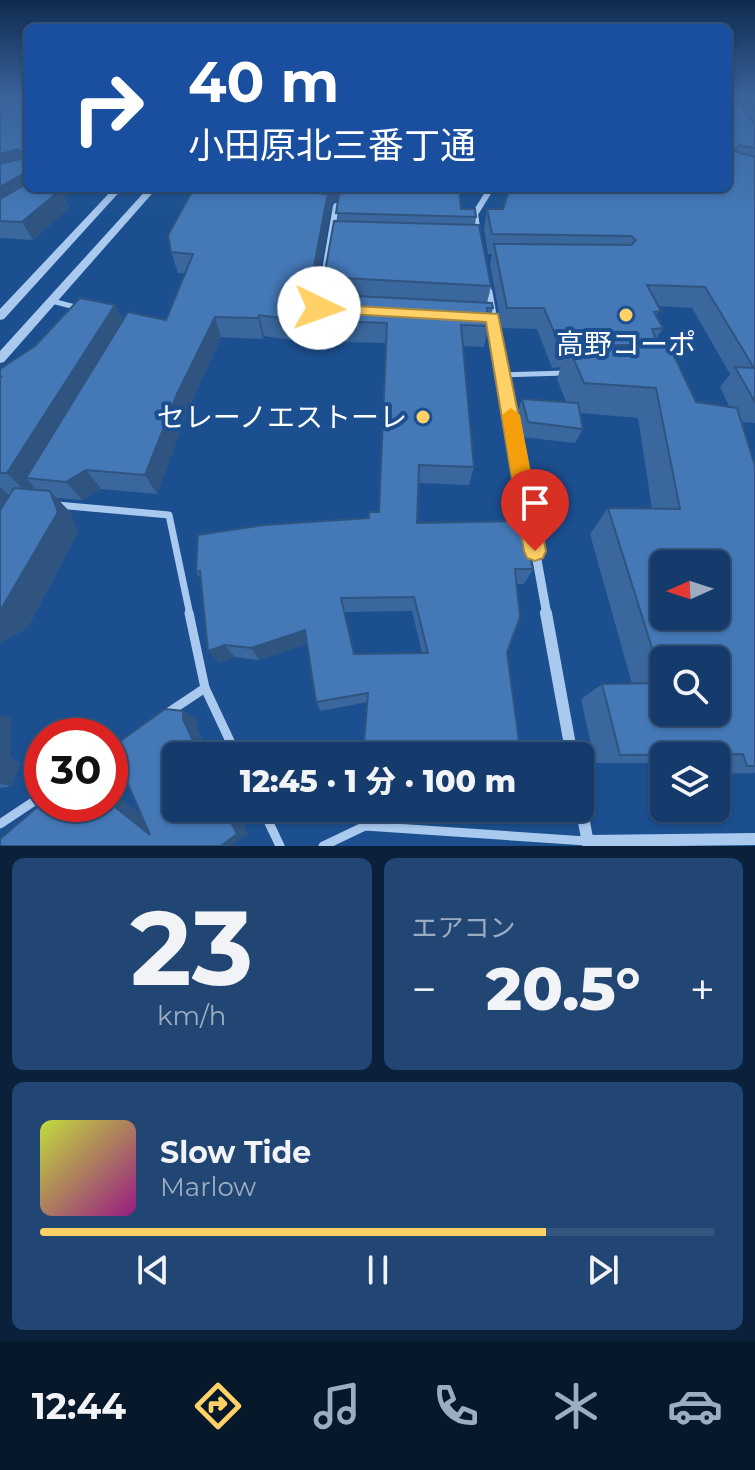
<!DOCTYPE html>
<html lang="ja">
<head>
<meta charset="utf-8">
<style>
	body { margin:0; font-family:Montserrat,"Noto Sans JP",sans-serif; background:#214673; color:#f1f3f6; height:100vh; display:flex; flex-direction:column; font-size:30px; white-space:nowrap }
	* { box-sizing:border-box; margin:0 }
	p { font-size:26px; color:#9dadc1 }
	.icon { flex:none; width:44px; height:44px; fill:none; stroke:currentColor; stroke-width:2; stroke-linecap:round; stroke-linejoin:round }
	.map { position:relative; height:846px; overflow:hidden }
	.side { display:flex; flex-direction:column; gap:12px; padding:12px; background:#0b203b; flex:1 }
	.side>* { flex:none }
	.banner { position:absolute; left:24px; top:24px; width:708px; height:168px; border-radius:12px; box-shadow:0 2px 6px #0004,0 0 0 2px #33557e; background:#1a4fa0; color:#fff; overflow:hidden }
	.needle { width:52px; rotate:267deg }
	.tools { position:absolute; left:650px; top:550px; display:grid; gap:16px }
	.tools a { display:grid; place-items:center; width:80px; height:80px; border-radius:12px; background:#143b6b; box-shadow:0 2px 6px #0004,0 0 0 2px #33557e; font-size:40px }
	.speed { position:absolute; left:24px; top:718px; display:flex; gap:16px; font-size:40px; font-weight:700; text-align:center }
	.speed>* { display:grid; place-content:center; width:104px; height:104px; border-radius:50%; background:#143b6b; box-shadow:0 2px 6px #0004,0 0 0 2px #33557e; line-height:1 }
	.speed .limit { border:12px solid #d22; background:#fff; color:#111 }
	.pin { position:absolute; display:grid; place-items:center; width:68px; height:68px; color:#fff; margin:-82px -34px; border-radius:50% 50% 50% 0; rotate:-45deg; box-shadow:0 0 8px #0007 }
	.pin .icon { rotate:45deg }
	.me { position:absolute; width:88px; margin:-44px; rotate:93deg; stroke-linejoin:round; filter:drop-shadow(0 0 6px #0008) }
	.turn { display:flex; align-items:center; gap:28px; height:168px; padding:0 32px; font-size:36px }
	.turn .icon { width:104px; height:104px; stroke-width:2.5 }
	.turn b { display:block; font-size:56px; line-height:68px }
	.big { font-size:60px; font-weight:800; line-height:1.1 }
	.side .card { flex:1; display:flex; flex-direction:column; justify-content:center; gap:12px; min-width:0; padding:0 28px; border-radius:12px; background:#214673 }
	.side .dial { align-items:center; gap:0 }
	.dial b { font-size:104px; line-height:1 }
	.song { display:flex; align-items:center; gap:24px }
	.cover { width:96px; height:96px; border-radius:12px; background:linear-gradient(135deg,hsl(70 70% 55%),hsl(310 70% 35%)) }
	.played { height:8px; border-radius:4px; background:linear-gradient(90deg,#ffd166 75%,#33557e 75%) }
	.keys { display:flex; justify-content:space-around; direction:ltr }
	.heat { display:flex; justify-content:space-between; align-items:center; font-size:44px; direction:ltr }
	.side .tiles { flex:1; display:grid; gap:12px; grid-template-columns:1fr 1fr }
	.card:last-child { grid-column:span 2 }
	.trip { position:absolute; left:162px; top:742px; width:432px; height:80px; border-radius:12px; background:#143b6b; box-shadow:0 2px 6px #0004,0 0 0 2px #33557e; font-weight:800; line-height:80px; text-align:center }
	.menu { display:flex; height:128px; justify-content:space-around; align-items:center; background:#08182b; color:#9dadc1 }
	.menu .icon { width:56px; height:56px }
	.menu .active { color:#ffd166 }
	.menu b { font-size:36px; color:#f1f3f6 }
	.map>svg:first-child { display:block }
</style>
</head>
<body>
<div class="map">
<svg width="755" height="846" viewBox="0 0 755 846">
	<rect width="100%" height="100%" fill="#1b4f8f"/>
	<g fill="none" stroke-linecap="round" stroke-linejoin="round">
		<g stroke="#a9c9ee" stroke-width="5">
			<polyline points="52,301 79,308"/>
			<polyline points="503,375 565,373"/>
		</g>
		<polyline stroke="#a9c9ee" stroke-width="7" points="57,505 169,515 190,615"/>
		<g stroke="#a9c9ee" stroke-width="9">
			<polyline points="189,613 205,688 237,756"/>
			<polyline points="166,714 205,688"/>
			<polyline points="262,808 280,846"/>
			<polyline points="0,824 42,796"/>
			<polyline points="323,846 365,826 586,841"/>
		</g>
		<g stroke="#a9c9ee" stroke-width="6">
			<polyline points="478,234 475,214 491,188"/>
			<polyline points="487,283 489,294"/>
			<polyline points="321,294 336,206"/>
		</g>
		<g stroke="#a9c9ee" stroke-width="7">
			<polyline points="489,292 514,435"/>
			<polyline points="320,302 322,292"/>
		</g>
		<polyline stroke="#a9c9ee" stroke-width="9" points="514,433 547,615"/>
		<g stroke="#a9c9ee" stroke-width="12">
			<polyline points="546,613 572,756"/>
			<polyline points="580,801 588,843"/>
			<polyline points="587,841 755,839"/>
		</g>
		<g fill="#a9c9ee" fill-rule="evenodd">
			<polygon points="114,188 123,188 4,319 0,320 0,309"/>
			<polygon points="148,188 157,188 4,362 0,363 0,351"/>
		</g>
	</g>
	<g fill="#3a679d" fill-rule="evenodd">
		<polygon points="0,97 28,97 28,188 64,198 69,208 33,240 0,238"/>
		<path d="M728 97H755V423L742 422 755 466V773L716 774V756H664V763H595L581 699 602 684H632L590 534 608 508 652 509 638 418 580 413 583 429 575 443 522 437 517 413 522 399 566 402 557 379 561 367 552 368 537 329 502 328 490 264 492 254H488L484 229 487 209H503ZM658 306 692 308 730 374 720 387 729 406 696 402 657 345 658 344 656 339 663 328 657 317Z"/>
		<path d="M318 188H459L461 209 476 217 475 225 491 286 487 303 493 308 484 347 463 346 474 467 469 485 418 483 417 523 533 569 524 584H517L367 702 321 711 316 702 307 644 259 660 235 657 219 663 201 579 196 572 369 518 379 512 386 343 298 341 264 336 263 339 221 337 186 414 157 494 101 489 82 500 56 498 70 512 78 532 28 627 0 643V369L115 305 123 321 166 320 185 273H178L171 252 325 194 326 191ZM338 200 337 221 324 277 326 295 316 294 315 293 332 202ZM412 611 422 653 354 654 344 612Z"/>
		<polygon points="0,715 11,718 10,757 20,763 12,786 0,788"/>
	</g>
	<g fill="#305480">
		<polygon points="18,149 27,166 0,173 0,154"/>
		<polygon points="28,171 28,188 0,211 0,187"/>
		<polygon points="45,188 80,188 64,198 69,208 33,240 22,222"/>
		<polygon points="329,188 337,188 338,200 332,202 313,308 310,287"/>
		<polygon points="115,305 127,329 26,478 34,487 29,495 7,473"/>
		<polygon points="259,315 264,336 263,339 258,318"/>
		<polygon points="215,317 221,337 186,414 157,494 145,475 177,394"/>
		<polygon points="86,470 101,489 82,500 66,482"/>
		<polygon points="0,487 22,508 0,546"/>
		<polygon points="50,491 70,512 78,532 28,627 0,643 0,611"/>
		<polygon points="305,630 310,643 259,660 251,648"/>
		<polygon points="225,645 235,657 219,663 208,651"/>
		<polygon points="183,711 197,719 197,728 210,756 200,756 183,719"/>
		<polygon points="0,715 11,718 10,757 20,763 12,786 0,784"/>
		<polygon points="110,790 168,835 150,835 110,803"/>
		<polygon points="224,808 235,808 248,834 232,846 221,846"/>
	</g>
	<g fill="#4478b7" stroke="#305480" stroke-width="2" fill-rule="evenodd">
		<polygon points="0,97 28,97 28,171 0,187 0,164 20,159 24,154 18,149 0,154"/>
		<polygon points="728,97 735,97 755,125 755,148 739,145 733,151 755,157 755,402 735,367 754,368 705,287 647,285 661,311 654,312 663,328 652,329 658,344 560,347 544,308 507,308 494,244 631,245 636,240 631,236 492,234 487,209 503,209 510,188 728,188"/>
		<polygon points="746,97 755,97 755,110"/>
		<polygon points="28,183 28,188 45,188 44,189 60,190 22,222 0,221 0,199"/>
		<path d="M194 188H291L325 194 327 188H329L310 287 316 294 492 303 493 308H487L489 326 461 325 474 467 419 465 417 523 521 521 533 569H515L520 617 507 652 521 756H363L368 693 316 702 305 630 251 648 225 645 208 651 200 571 196 572 198 535 264 525 369 518V512H379L387 323 294 320 259 315 258 318 215 317 177 394 145 475 86 470 66 482 26 478 128 312 166 320 193 254 171 252 168 235ZM414 597 428 653 354 654 341 598Z"/>
		<polygon points="340,188 459,188 461,209 475,209 476,217 336,213"/>
		<polygon points="334,221 479,225 491,286 324,277"/>
		<polygon points="80,298 115,305 7,473 0,473 0,378 1,377 0,377 0,369 35,346"/>
		<path d="M669 345 696 402 737 408 755 466V766H747L743 754 620 755 602 684 663 683 608 508 680 509 656 388 584 383 569 348ZM664 564H716V616H664ZM664 660H716V712H664Z"/>
		<polygon points="522,399 578,403 583,429 528,422"/>
		<polygon points="14,488 50,491 58,512 0,611 0,510"/>
		<polygon points="165,709 183,711 183,719 200,756 176,756 176,808 224,808 237,834 221,846 0,846 0,839 42,803 110,803 150,835 112,747"/>
	</g>
	<linearGradient id="sky" x2="0" y2="1"><stop stop-color="#0f2b4f"/><stop offset="0.45" stop-color="#39639b"/><stop offset="1" stop-color="#39639b" stop-opacity="0"/></linearGradient>
	<rect width="755" height="216" fill="url(#sky)"/>
	<polygon fill="#ffd166" stroke="#a68842" stroke-width="2" points="319,304 498,314 546,551 543,558 535,561 527,558 524,551 486,322 314,312 311,308"/>
	<polygon fill="#f59e0b" points="511,408 520,415 535,496 525,504 515,496 502,415"/>
	<g fill="#ffd166" stroke="#1b4f8f" stroke-width="3">
		<circle cx="626" cy="315" r="8"/>
		<circle cx="423" cy="417" r="8"/>
	</g>
	<g text-anchor="middle" stroke-width="8" stroke-linejoin="round" paint-order="stroke">
		<g font-size="28" fill="#fff" stroke="#1b4f8f">
			<text x="626" y="354">高野コーポ</text>
			<text x="407" y="427" text-anchor="end">セレーノエストーレ</text>
		</g>
	</g>
</svg>
<div class="tools">
<a><svg class="needle" viewBox="-14 -14 28 28"><path d="M0-13l5 13h-10z" fill="#e53935"/><path d="M0 13l5-13h-10z" fill="#9dadc1"/></svg></a>
<a><svg class="icon" aria-label="search" viewBox="0 0 24 24"><circle cx="10" cy="10" r="6"/><path d="M15 15l6 6"/></svg></a>
<a><svg class="icon" aria-label="layers" viewBox="0 0 24 24"><path d="M12 4l9 5-9 5-9-5zM3 14l9 5 9-5"/></svg></a>
</div>
<div class="speed"><div class="limit">30</div></div>
<div class="pin" style="left:535px;top:551px;background:#d93025"><svg class="icon" aria-label="arrive" viewBox="0 0 24 24"><path d="M6 21V4h12l-3 4 3 4H6"/></svg></div>
<svg class="me" style="left:319px;top:308px" viewBox="-20 -20 40 40"><circle r="19" fill="#fff"/><path d="M0-13L10 11 0 6-10 11z" fill="#ffd166"/></svg>
<div class="trip">12:45 · 1 分 · 100 m</div>
<div class="banner">
<div class="turn"><svg class="icon" aria-label="right" viewBox="0 0 24 24"><path d="M7 20v-9h11M14 6l5 5-5 5"/></svg><div><b>40 m</b>小田原北三番丁通</div></div>
</div>
</div>
<section class="side">
<div class="tiles">
<div class="card dial"><b>23</b><p>km/h</p></div>
<div class="card"><p>エアコン</p>
<div class="heat"><a>−</a><b class="big">20.5°</b><a>+</a></div>
</div>
<div class="card">
<div class="song"><i class="cover"></i><div><b>Slow Tide</b><p>Marlow</p></div></div>
<div class="played"></div>
<div class="keys"><svg class="icon" aria-label="previous" viewBox="0 0 24 24"><path d="M18 5L8 12l10 7zM5 5v14"/></svg><svg class="icon" aria-label="pause" viewBox="0 0 24 24"><path d="M8 5v14M16 5v14"/></svg><svg class="icon" aria-label="next" viewBox="0 0 24 24"><path d="M6 5l10 7-10 7zM19 5v14"/></svg></div>
</div>
</div>
</section>
<nav class="menu">
<b>12:44</b>
<svg class="icon active" aria-label="directions" viewBox="0 0 24 24"><path d="M12 3l9 9-9 9-9-9zM9 14v-3h6M13 9l2 2-2 2"/></svg>
<svg class="icon" aria-label="music" viewBox="0 0 24 24"><path d="M9 18V5l10-2v13"/><circle cx="6" cy="18" r="3"/><circle cx="16" cy="16" r="3"/></svg>
<svg class="icon" aria-label="phone" viewBox="0 0 24 24"><path d="M5 4h4l2 5-3 2q2 4 5 5l2-3 5 2v4C11 20 4 13 5 4z"/></svg>
<svg class="icon" aria-label="climate" viewBox="0 0 24 24"><path d="M12 3v18M4 7l16 10M4 17L20 7"/></svg>
<svg class="icon" aria-label="car" viewBox="0 0 24 24"><path d="M5 17H2v-5l4-1 3-4h7l3 4 3 1v5h-3M9 17h6M6 11h13"/><circle cx="7" cy="17" r="2"/><circle cx="17" cy="17" r="2"/></svg>
</nav>
</body>
</html>
